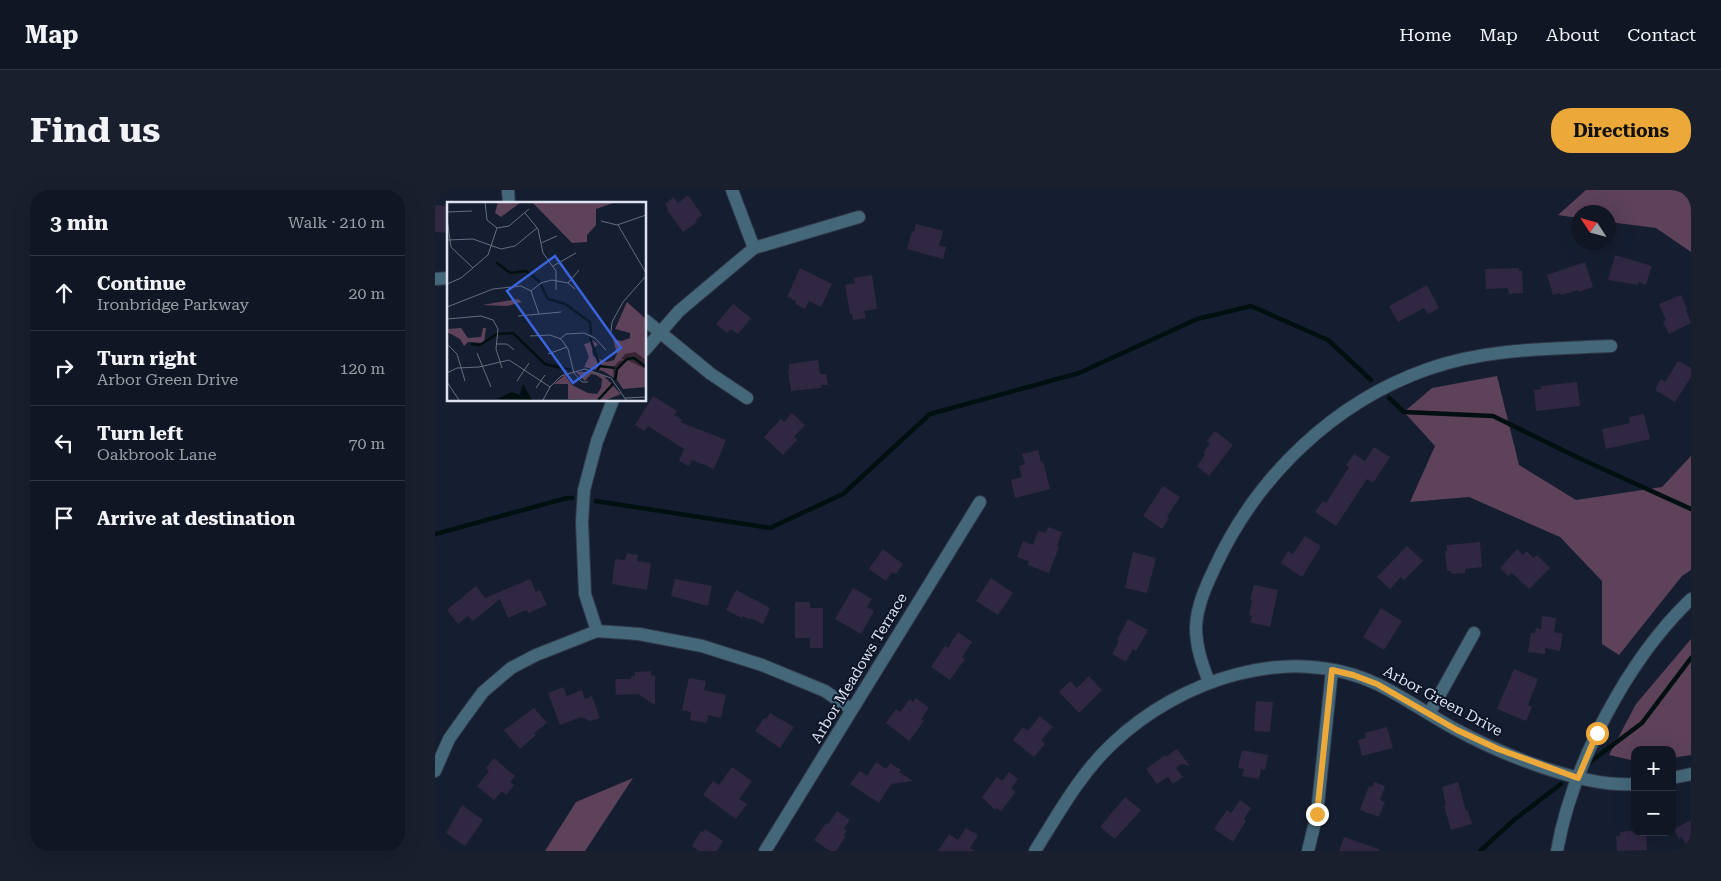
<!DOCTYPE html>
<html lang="en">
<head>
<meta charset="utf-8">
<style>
	:root { --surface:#101624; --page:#191f2c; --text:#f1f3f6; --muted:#9c9fa6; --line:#303541; --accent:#eca93a }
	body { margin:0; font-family:"Roboto Serif",serif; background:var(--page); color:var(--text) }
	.controls { position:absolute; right:15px; bottom:15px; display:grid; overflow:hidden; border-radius:10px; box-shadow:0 5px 20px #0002 }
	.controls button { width:45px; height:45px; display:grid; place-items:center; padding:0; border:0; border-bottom:1px solid var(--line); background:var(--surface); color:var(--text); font:25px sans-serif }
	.compass { position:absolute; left:1136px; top:15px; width:45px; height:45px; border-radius:50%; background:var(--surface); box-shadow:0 5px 20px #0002; rotate:306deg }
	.stop { position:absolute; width:15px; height:15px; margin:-11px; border:4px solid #eca93a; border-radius:50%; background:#fff }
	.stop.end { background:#eca93a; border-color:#fff; box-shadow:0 1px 5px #0008 }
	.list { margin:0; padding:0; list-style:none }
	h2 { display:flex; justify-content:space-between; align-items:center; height:65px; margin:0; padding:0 20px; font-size:21px }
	h2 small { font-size:16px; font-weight:400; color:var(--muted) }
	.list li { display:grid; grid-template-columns:32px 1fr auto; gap:15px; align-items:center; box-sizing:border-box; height:75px; padding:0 20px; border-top:1px solid var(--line) }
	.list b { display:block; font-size:19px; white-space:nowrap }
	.list p { margin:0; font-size:16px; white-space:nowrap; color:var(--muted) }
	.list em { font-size:16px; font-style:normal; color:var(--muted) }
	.icon { flex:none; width:28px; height:28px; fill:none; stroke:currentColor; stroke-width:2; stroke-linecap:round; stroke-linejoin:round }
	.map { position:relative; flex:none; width:1256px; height:661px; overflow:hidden; border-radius:20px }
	header { display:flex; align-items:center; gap:30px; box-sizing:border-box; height:70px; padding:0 25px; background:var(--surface); border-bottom:1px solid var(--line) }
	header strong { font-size:24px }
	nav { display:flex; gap:28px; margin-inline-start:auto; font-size:18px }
	.intro { display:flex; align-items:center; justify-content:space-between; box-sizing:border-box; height:120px; padding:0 30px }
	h1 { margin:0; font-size:35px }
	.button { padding:12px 22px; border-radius:20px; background:var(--accent); color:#111; font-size:18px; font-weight:700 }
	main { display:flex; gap:30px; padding:0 30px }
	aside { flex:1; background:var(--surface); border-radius:20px; box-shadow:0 5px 20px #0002 }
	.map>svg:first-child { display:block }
	.forest { fill:#5d4259 }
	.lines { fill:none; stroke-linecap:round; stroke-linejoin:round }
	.stream { stroke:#000f10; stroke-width:4.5 }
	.building { fill:#302743 }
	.minor-casing { stroke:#313a4b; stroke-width:14 }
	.tertiary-casing { stroke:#313a4b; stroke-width:14 }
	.minor { stroke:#446879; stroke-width:12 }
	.tertiary { stroke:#446879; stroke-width:12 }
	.route { stroke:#eca93a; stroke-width:6 }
	.labels { text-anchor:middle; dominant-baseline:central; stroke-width:4; stroke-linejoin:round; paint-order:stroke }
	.street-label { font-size:15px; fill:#dde3f0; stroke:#0c1426 }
	.inset-river { fill:none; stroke:#000f10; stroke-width:2.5 }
	.inset-road { fill:none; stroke:#656d7d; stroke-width:1 }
	.view { fill:#3a64dc; fill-opacity:0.15; stroke:#3a64dc; stroke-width:2.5 }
	.inset-edge { fill:none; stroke:#dde3f0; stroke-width:2.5 }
</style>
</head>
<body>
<header>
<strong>Map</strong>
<nav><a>Home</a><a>Map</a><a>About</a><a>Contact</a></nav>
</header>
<div class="intro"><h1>Find us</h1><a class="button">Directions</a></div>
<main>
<aside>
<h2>3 min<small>Walk · 210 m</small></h2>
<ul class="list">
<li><svg class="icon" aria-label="ahead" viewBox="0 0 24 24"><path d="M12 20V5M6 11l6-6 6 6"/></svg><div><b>Continue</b><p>Ironbridge Parkway</p></div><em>20 m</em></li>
<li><svg class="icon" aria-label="right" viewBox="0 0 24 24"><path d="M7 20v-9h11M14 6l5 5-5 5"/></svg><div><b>Turn right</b><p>Arbor Green Drive</p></div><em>120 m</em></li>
<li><svg class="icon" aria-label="left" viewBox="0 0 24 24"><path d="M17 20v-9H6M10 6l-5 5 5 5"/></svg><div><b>Turn left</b><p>Oakbrook Lane</p></div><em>70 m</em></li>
<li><svg class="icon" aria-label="arrive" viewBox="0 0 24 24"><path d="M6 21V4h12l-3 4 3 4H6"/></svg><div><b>Arrive at destination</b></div></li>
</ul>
</aside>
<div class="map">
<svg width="1256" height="661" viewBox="0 0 1256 661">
	<rect width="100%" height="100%" fill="#151e30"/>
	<path class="forest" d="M1151 0H1256V62L1221 38 1174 32V22H1144L1143 28 1123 25Z
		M1062 186 1084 275 1141 310 1227 297 1256 266V380L1247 386 1184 465 1167 454V391L1125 347 1034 307 975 312 1000 256 969 222 997 198Z
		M1256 449V565L1237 568V560H1200V571L1174 565 1201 514Z
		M198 588 150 661H110L141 612Z"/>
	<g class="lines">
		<path class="stream" d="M954 208 969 222 1058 226 1146 269 1256 319
			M161 311 335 338 408 304 495 224 644 183 762 129 816 116 893 150 936 190
			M0 344 132 308H137
			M1151 575 1207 533 1256 468
			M1045 661 1080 629 1126 594"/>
	</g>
	<path class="building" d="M253 5 267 25 261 30 262 32 248 42 232 20 233 19 230 14 239 7 243 13Z
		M0 15 14 16V43L0 42Z
		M481 34 508 41 504 56 511 57 508 69 472 59 477 41 479 42Z
		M1180 65 1217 76 1211 95 1204 92 1203 95 1173 90Z
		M1150 72 1158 97 1144 102 1143 100 1126 105 1125 103 1118 105 1112 85Z
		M365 78 397 94 386 117 374 111 370 119 360 114 361 111 352 107Z
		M1084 78V81H1087L1088 103 1074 104 1073 98 1051 99 1050 79Z
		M437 85 442 119 429 121 431 128 418 130 417 124H415L410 95 420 93 419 88Z
		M992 95 1004 118 993 124 989 118 963 132 954 116Z
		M1246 105 1252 119 1251 120 1256 133 1234 144 1228 132 1231 130 1224 114Z
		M298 114 316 128 303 144 296 139 292 143 281 134Z
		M383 170 385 184H391L393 195H386V198L356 201 353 181H354V174Z
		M1243 171 1256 178V187L1240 212 1220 200 1226 189 1230 192Z
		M1142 192 1145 216 1101 221 1099 200 1106 199V196Z
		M218 206 242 221 239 225 247 230 245 232 291 250 279 279 257 270 254 276 244 271 249 259 213 236 209 241 200 235Z
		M357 223 370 235 359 247 362 250 348 265 329 247 346 229 349 232Z
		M1209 224 1215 249 1171 259 1167 239 1195 233 1194 227Z
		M780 241 798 255 774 286 762 276 770 265 768 263 775 253 772 251Z
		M939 257 955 267 938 293 932 289 901 336 880 322 888 311 891 313 914 277 911 275 919 264 930 271Z
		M603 260 606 272 608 271 615 299 580 308 576 290 587 287 584 276 590 274 587 264Z
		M728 296 745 307 732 327 734 328 727 339 708 326Z
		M613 337 627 342 622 356 624 357 614 383 593 375 594 371 582 367 588 351 598 355 603 341 611 343Z
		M870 346 886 356 867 387 846 373 853 361 858 364Z
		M1045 352 1047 377 1030 379V383L1016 384V381H1012L1010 361H1012V355Z
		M972 356 988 371 969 390 966 387 955 399 942 387Z
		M448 359 468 374 461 384 457 382 451 391 434 379Z
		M1082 359 1088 365 1092 361 1098 368 1102 365 1115 378 1094 399 1077 383 1073 386 1065 378Z
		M698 362 721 368 712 403 690 398Z
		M192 363 203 365 202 371 216 373 212 400 177 394 180 369 190 370Z
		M556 388 578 403 563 425 541 411Z
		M95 389 101 402 105 400 112 415 93 423 91 420 73 428 65 409 38 431 33 426 23 434 12 420 41 396 50 408Z
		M240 389 277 396 273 416 236 406Z
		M819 395 843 400 835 437 815 432 817 426 814 425 817 410 815 409Z
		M418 398 437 409 432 417 439 421 426 444 400 429Z
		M301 400 335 418 328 434 315 428 314 429 308 426 307 428 291 420Z
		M360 412H375V418H388V458H375V448H360Z
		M946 418 967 431 949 460 928 447Z
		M1107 426 1121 428 1119 442 1128 444 1125 461 1110 458V464L1093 462 1096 443H1100L1101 438 1106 439Z
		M693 429 713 440 701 461 698 459 691 472 677 464 684 451 682 450Z
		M523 442 537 452 527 467 530 469 515 490 496 477 510 456 513 458Z
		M1079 479 1103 489 1093 515 1097 517 1091 531 1062 519Z
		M216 481V486L220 485V515L203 504 181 505 180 489H196V486H200V482Z
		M654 486 667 500 644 523 624 502 635 491 642 498Z
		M254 488 271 491 269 500 291 505 286 528 273 525 272 533 255 530 256 522 247 520Z
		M128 497 132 506 147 500 150 509 157 506 165 528 155 531 146 527 125 535 113 503Z
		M481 508 494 518 486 529 489 531 474 551 451 533 461 519 465 522 475 509 478 512Z
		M821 511 838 512 835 542 819 541Z
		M99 518 112 533 99 543 101 545 85 559 69 540Z
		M335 523 359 537 345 558 320 541 329 528 331 529Z
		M605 526 618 537 606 550 610 554 599 567 578 550 588 537 593 541Z
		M952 537 958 558 927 566 923 550 931 548 930 543Z
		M742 559 755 576 746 574 741 578 748 587 738 594 733 587 722 594 711 579 730 565 731 567Z
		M807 560 833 565 830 580 826 579 824 589 807 586 809 579 803 578Z
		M59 568 80 586 75 592 79 595 71 605 67 601 59 610 42 596 54 581 51 578Z
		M441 572 451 579 455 573 466 580 464 582 478 591 456 594 444 613 415 594 425 581 432 586Z
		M297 577 317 591 304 609 312 614 301 629 268 605 278 591 284 595Z
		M574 582 583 589 576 598 581 602 566 621 561 618 560 620 547 607 562 587 567 591Z
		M939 592 950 596 945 610 950 612 944 627 925 620 934 596 937 597Z
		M1023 592 1031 621H1033L1037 634 1016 640 1009 615H1011L1007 597Z
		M690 607 706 620 680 649 665 637Z
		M805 610 816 618 809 629 811 631 798 652 779 639 792 620 796 623Z
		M27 615 48 630 30 656 11 643Z
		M402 621 415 630 409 638 412 641 409 645 411 646 401 661H395L379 650 391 633 393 634Z
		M1256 630V661H1254L1247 647 1244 649 1239 639Z
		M531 638 543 645 535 658 541 661H503L514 644 523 650Z
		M270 639 288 651 282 661H264L257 656 266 641 269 642Z
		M1200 640V642H1211L1212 660 1182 661 1181 646H1185V642Z
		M909 647 944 659V661H904Z"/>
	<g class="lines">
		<defs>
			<path id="minor" d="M73 0 74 14
				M297 0 319 58
				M0 89 14 88
				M210 130 276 184 312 208
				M210 160 244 121 319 58 424 27
				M162 441 150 404 147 332 149 300 162 251 178 210
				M774 492C767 474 761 457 761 437 762 415 771 396 780 377 822 286 899 212 993 179 1052 158 1115 159 1176 156
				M994 524 1039 443
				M0 581 14 549 31 525 48 502 76 478 101 465 162 441 204 444 267 456 327 475 390 501 416 519
				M1237 588 1256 584
				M330 661 545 312
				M600 661C623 624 645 584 677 554 744 490 854 452 942 494 969 507 994 525 1020 539 1066 564 1148 598 1200 594
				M873 661 882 624 897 480"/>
			<path id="tertiary" d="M1122 661C1137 575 1193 469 1256 409"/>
		</defs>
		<use href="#minor" class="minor-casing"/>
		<use href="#tertiary" class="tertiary-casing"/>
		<use href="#minor" class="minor"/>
		<use href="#tertiary" class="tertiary"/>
	</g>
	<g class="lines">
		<path class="route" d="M882 624 897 480 918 485 942 494 1022 540 1063 559 1143 588 1162 543"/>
	</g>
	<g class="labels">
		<g class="street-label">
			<text transform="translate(424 478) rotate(-59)">Arbor Meadows Terrace</text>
			<text transform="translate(1008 511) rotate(28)">Arbor Green Drive</text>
		</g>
	</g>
	<g transform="translate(12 12)">
		<rect width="199" height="199" fill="#151e30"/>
		<path d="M189 149 199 156V173L172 181 167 176 166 161 179 150Z" fill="#382534"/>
		<path d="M51 0H74L54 15 48 11ZM85 0H169L149 7V23L140 33V40L125 41ZM71 97 75 100 60 104 35 103ZM180 100 199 117V158L188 150 178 152 174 157 178 158 172 159 166 166 167 176 156 169 137 165 142 155 137 142 142 141 143 137 151 142 145 148 146 154 159 160 167 158 170 152 166 137 175 139 183 136V131L168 127ZM14 126 21 136 34 135 36 126H39L37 141 21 140 17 144 13 137 0 130V127ZM180 158 199 167V185L176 187 170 178 171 167ZM129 170H146L157 174 174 192 159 198 121 197V182H107L118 173 125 183 141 191 150 192 154 186 155 177 149 173 144 172 138 179Z" fill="#5d4259"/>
		<path d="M76 182 85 198 49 197 65 190 73 193Z" fill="#000f10"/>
		<path class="inset-river" d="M49 60 63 71 79 69 93 80M94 83 101 97 118 102 143 120 144 132M143 136 153 164M24 142 33 143 50 132 66 131 98 162 124 168M150 168 153 164 168 166M168 178 170 167 180 157 187 156 199 165M151 198 166 182"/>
		<path class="inset-road" d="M38 0 40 18 50 26 62 24 82 7M0 10 25 9M78 11 91 27 96 51 109 69V88M0 16 4 45 26 66M154 19 170 23 199 13M171 23 199 71M0 38 26 37 54 47 68 44 90 26M94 41 110 34M106 64 129 51M121 81 132 68M0 82 14 76 41 53 50 26M84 89 94 81 105 78 121 81 128 87M0 105 46 87 74 84 84 89 92 112M71 114 114 110M0 117 34 114 46 118 51 127 49 147 55 166M164 130 165 120 176 100 199 74M83 134 103 133 114 137 121 147 127 171 135 180H141M113 137 119 132 137 131 148 136 159 148M0 142 10 152 18 179M49 142H60L67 148M30 151 44 185M101 152 120 145M0 171 10 166 32 165 62 158 103 185M70 179 82 161M0 180 12 198M89 186 98 173M178 196 199 195M96 198 103 185 114 174 138 167 164 176 179 198"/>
		<path class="view" d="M108 54 174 146 126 181 60 89Z"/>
		<rect width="199" height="199" class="inset-edge"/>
	</g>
</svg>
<div class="controls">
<button>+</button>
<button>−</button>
</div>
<svg class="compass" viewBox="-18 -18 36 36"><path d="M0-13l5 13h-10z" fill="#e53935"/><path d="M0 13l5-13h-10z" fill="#9c9fa6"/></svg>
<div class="stop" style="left:1162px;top:543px"></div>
<div class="stop end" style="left:882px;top:624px"></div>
</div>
</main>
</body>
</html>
